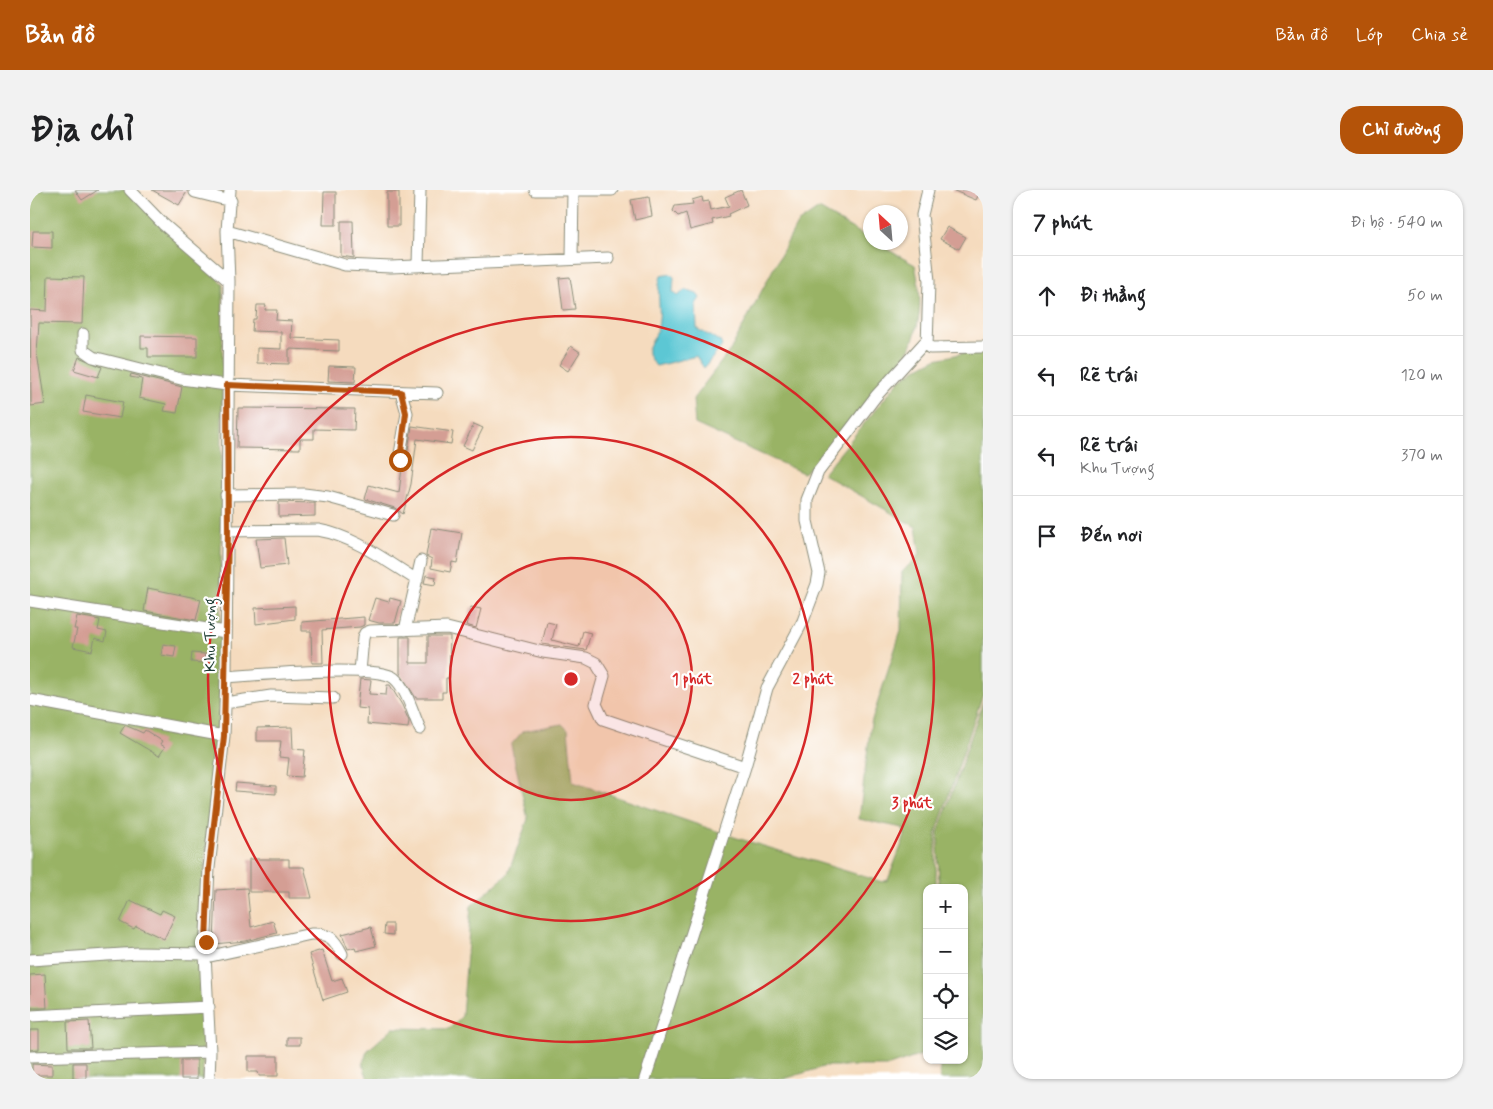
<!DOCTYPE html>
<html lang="vi">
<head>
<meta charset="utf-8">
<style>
	:root { --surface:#fff; --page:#f2f2f2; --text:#202124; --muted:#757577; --line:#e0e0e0; --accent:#b45309 }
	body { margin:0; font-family:Mynerve,sans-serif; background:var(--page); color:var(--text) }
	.controls { position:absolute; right:15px; bottom:15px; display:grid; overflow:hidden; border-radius:10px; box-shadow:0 1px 4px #0004 }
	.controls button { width:45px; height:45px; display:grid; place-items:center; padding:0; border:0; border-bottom:1px solid var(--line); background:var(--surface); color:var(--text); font:25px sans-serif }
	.compass { position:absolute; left:833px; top:15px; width:45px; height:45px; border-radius:50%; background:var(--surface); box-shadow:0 1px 4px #0004; rotate:334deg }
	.stop { position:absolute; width:15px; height:15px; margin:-11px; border:4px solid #b45309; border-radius:50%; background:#fff }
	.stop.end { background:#b45309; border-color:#fff; box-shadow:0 1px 5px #0008 }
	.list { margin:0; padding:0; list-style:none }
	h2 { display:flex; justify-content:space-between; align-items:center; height:65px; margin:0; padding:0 20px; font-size:21px }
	h2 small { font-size:16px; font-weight:400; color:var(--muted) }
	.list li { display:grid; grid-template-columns:32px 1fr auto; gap:15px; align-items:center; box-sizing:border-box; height:80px; padding:0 20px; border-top:1px solid var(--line) }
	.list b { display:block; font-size:19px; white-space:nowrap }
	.list p { margin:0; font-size:16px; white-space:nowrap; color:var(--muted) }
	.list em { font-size:16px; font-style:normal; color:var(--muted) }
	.icon { flex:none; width:28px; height:28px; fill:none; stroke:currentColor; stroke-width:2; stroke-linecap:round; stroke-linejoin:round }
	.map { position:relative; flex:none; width:953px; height:889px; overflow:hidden; border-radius:20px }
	header { display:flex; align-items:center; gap:30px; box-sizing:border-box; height:70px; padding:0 25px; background:var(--accent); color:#fff }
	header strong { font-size:24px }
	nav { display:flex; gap:28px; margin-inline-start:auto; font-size:18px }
	.intro { display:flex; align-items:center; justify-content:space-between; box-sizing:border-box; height:120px; padding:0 30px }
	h1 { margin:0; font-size:35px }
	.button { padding:12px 22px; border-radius:20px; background:var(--accent); color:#fff; font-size:18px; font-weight:700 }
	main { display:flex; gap:30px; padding:0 30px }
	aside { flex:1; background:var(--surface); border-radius:20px; box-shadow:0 1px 4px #0004 }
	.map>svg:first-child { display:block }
	.forest { fill:#99b365; stroke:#5c784c }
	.water { fill:#5bc7d4; stroke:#3d8284 }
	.building { fill:#d49e94 }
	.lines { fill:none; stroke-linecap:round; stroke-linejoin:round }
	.minor-casing { stroke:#8a8c79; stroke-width:13 }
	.minor { stroke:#fff; stroke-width:11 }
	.route { stroke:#b45309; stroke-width:6 }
	.ring { fill:none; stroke:#d62828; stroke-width:2.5 }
	.labels { text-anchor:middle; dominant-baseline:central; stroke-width:4.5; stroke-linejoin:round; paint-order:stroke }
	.street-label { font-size:16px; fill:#1f3d34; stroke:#fff }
	.centre { fill:#d62828; stroke:#fff; stroke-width:2.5 }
	.ring-label { font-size:15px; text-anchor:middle; font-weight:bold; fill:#d62828; stroke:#fff; stroke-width:4.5; stroke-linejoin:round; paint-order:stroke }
</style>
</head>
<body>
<header>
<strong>Bản đồ</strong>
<nav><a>Bản đồ</a><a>Lớp</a><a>Chia sẻ</a></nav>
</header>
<div class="intro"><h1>Địa chỉ</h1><a class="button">Chỉ đường</a></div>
<main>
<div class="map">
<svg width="953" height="889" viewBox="0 0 953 889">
	<rect width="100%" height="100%" fill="#fff"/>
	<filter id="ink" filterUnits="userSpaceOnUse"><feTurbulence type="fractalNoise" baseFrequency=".02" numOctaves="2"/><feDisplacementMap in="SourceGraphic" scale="10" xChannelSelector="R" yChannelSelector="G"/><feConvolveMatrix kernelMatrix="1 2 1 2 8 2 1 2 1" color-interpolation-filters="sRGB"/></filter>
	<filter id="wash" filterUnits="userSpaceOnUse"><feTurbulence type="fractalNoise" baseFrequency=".0096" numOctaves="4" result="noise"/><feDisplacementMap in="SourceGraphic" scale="20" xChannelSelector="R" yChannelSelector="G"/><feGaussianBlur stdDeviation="1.12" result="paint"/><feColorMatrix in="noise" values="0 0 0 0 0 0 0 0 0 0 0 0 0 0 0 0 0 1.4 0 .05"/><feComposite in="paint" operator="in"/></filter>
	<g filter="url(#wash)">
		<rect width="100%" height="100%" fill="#f5dbbe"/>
		<path class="forest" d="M0 0H97L193 94 190 507 172 707 173 889H0Z
			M789 19 840 49 841 52 846 53 885 75C892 108 892 127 880 159L787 272 773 283 665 234 663 209 701 159 767 34Z
			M935 163H953V504L906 643V698H897V863L859 876H796L754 889H338L333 875 337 861 363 838 419 839 432 826 441 716 478 684 498 629 481 555 493 541 532 534 538 540 543 592 707 648 852 692 858 690 875 646 873 638 829 629 841 533 871 441 872 382 890 364 886 337 793 284 869 191 886 179 906 169Z
			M953 512V889H910V870H934V698H909L908 643Z"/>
		<path class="water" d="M641 84 644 87 643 102 648 106 655 100 667 104 670 108 666 114 667 139 690 151 692 156 674 178 666 166 626 176C622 171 617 167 618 159 620 153 625 147 627 141 633 122 625 103 631 86Z"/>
		<g id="blocks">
			<path class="building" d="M45 0H68L52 10Z
				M122 0H158L149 15Z
				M711 0 717 15 698 24 699 26 682 30 683 34 660 40 656 23 648 26 643 21 645 16 663 14 662 10 672 7 673 12 679 11 681 20 699 16 695 7Z
				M922 0H951L946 10Z
				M294 2H306V35H293Z
				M357 2H369V36H357Z
				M619 7 622 26 605 30 601 10Z
				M311 31H323L324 68 311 66Z
				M917 37 936 47 929 59 910 49Z
				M3 41H22V58L2 57Z
				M18 86 54 87 52 134 9 133 7 163 15 214 1 216 0 120 17 121Z
				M540 87 545 119 533 120 529 88Z
				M227 115H236L235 120H247L246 130 262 131 261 148 309 150V161L259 159V174L227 173V158L251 159V142L222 141 223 129H226Z
				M111 146 167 147V167H118V158H111Z
				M541 156 550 162 538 181 529 175Z
				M49 167 72 177 68 187 44 180Z
				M299 176 326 177 325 192 298 191Z
				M101 184 152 197 147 223 134 221 136 214 109 208 112 189 100 187Z
				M56 205 93 212 90 228 53 222Z
				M208 218 325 219 324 240 284 239V249H270V259L207 258Z
				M444 234 453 238 442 260 433 256Z
				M382 236 423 242 421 254 387 249 381 294 373 324 365 318 335 309 339 295 369 303 372 277 376 271Z
				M249 312 285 313V326L249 327Z
				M401 338 432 343 427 373 422 372 420 382 401 378 402 369 396 366Z
				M254 348 257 375 230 378 226 349Z
				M396 385 406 387 405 395 394 393Z
				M118 398 171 409 166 430 114 421Z
				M345 408 359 412 360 408 371 411 365 433H349L338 430Z
				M265 416V429L226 434 225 418Z
				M441 417 451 419 446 438 436 435Z
				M47 426 70 430 68 440 77 442 75 451 65 448 62 461 43 457 47 439H44Z
				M334 427V435L330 437 292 440 293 473H282L281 441H272V432Z
				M517 432 526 434 522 450 549 457 553 441 561 443 556 460 512 454Z
				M398 446H420L419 488H416V502H412V508H386L370 483V447H380V473H398Z
				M133 454 146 456 144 467 131 465Z
				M162 463 175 464 174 473 161 472Z
				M330 489 341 490 339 504 356 505 357 495H360L372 515 379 531 378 538 337 534 338 519 327 518Z
				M95 535 113 543 115 540 132 551 130 554 135 557 129 566 90 543Z
				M262 537 263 559 275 560 272 587 257 586 259 568 249 567 251 551H227V538Z
				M206 593 246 596V604L205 601Z
				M219 669H259V677H274L282 708H259V702H219Z
				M217 698 221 737 243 731 247 743 215 751 184 754 186 700Z
				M100 710 130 724 132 720 145 726 134 749 106 736 104 739 90 732Z
				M355 734H363V745L354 744Z
				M341 737 346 756 326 761 325 757 318 759 312 744Z
				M292 760 302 791 312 788 317 802 293 810 279 764Z
				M15 784 17 818H0V785Z
				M59 831 61 858H38L37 832Z
				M0 840H9V859L0 860Z
				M257 847H270V855H257Z
				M218 866H248V886H229L228 882H218Z
				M151 870H167V889H151Z
				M43 873H56V889H43Z
				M2 874 22 875V885H2Z"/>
		</g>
	</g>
	<g filter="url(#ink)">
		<use href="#blocks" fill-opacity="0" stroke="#8a8c79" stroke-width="1"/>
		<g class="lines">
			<defs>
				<path id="minor" d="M100 0 133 34 199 91
					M505 0H582
					M898 0 892 25 899 91 897 156 900 158 953 157
					M165 2 201 11
					M197 41 315 75 361 77 578 68
					M542 68 543 0
					M388 75 390 0
					M53 144V160L63 167 151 189 197 195 407 203
					M369 270 377 223 371 202
					M196 305 274 304 298 307 363 325
					M198 341 288 340C324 346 356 371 387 390
					M0 411 196 442
					M375 440 391 371
					M330 482 333 448 335 443 340 441 417 438 513 462 556 468 566 473 574 486 566 514 573 529 715 577
					M196 487C224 485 347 474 364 488 377 499 383 524 390 539
					M0 510 194 546
					M195 513 241 506 303 508
					M176 767 281 744C299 743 304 748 312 764
					M0 770 108 763 175 764
					M0 826 179 817
					M0 867 180 862
					M179 889 180 862 175 764 179 678 194 546 196 487 199 91 197 41 200 0
					M615 889 715 577 737 498 773 431 787 394 789 383 777 331V310L788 282 846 206 897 150"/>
			</defs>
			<use href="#minor" class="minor-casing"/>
			<use href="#minor" class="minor"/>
		</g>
	</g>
	<g class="lines" filter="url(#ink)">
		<path class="route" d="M176 752 179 678 194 546 198 341 197 195 371 202 376 223 370 270"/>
	</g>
	<circle cx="541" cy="489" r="121" fill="#d62828" fill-opacity=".12"/>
	<g class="ring">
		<circle cx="541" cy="489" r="121"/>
		<circle cx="541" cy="489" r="242"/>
		<circle cx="541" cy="489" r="363"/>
	</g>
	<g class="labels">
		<g class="street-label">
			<text transform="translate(180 445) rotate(-90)">Khu Tượng</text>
		</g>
	</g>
	<circle cx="541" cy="489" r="8" class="centre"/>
	<g class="ring-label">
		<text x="662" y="494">1 phút</text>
		<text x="783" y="494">2 phút</text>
		<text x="882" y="618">3 phút</text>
	</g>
</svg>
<div class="controls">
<button>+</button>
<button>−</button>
<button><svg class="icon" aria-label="locate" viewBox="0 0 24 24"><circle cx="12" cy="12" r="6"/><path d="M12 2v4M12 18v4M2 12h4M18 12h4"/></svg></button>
<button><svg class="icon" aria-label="layers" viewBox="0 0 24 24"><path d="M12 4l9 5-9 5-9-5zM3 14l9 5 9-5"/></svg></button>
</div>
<svg class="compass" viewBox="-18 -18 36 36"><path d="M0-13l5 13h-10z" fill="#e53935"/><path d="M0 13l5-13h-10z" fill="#757577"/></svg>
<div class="stop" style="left:370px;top:270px"></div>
<div class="stop end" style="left:176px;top:752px"></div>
</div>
<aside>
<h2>7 phút<small>Đi bộ · 540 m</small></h2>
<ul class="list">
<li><svg class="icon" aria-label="ahead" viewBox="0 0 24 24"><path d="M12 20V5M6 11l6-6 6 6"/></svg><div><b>Đi thẳng</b></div><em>50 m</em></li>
<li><svg class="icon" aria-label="left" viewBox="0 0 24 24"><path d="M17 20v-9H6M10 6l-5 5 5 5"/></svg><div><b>Rẽ trái</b></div><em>120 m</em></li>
<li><svg class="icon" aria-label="left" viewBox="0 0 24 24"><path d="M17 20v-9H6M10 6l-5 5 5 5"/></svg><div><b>Rẽ trái</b><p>Khu Tượng</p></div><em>370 m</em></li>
<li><svg class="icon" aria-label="arrive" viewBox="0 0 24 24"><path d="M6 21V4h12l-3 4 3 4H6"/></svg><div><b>Đến nơi</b></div></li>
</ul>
</aside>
</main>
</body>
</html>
